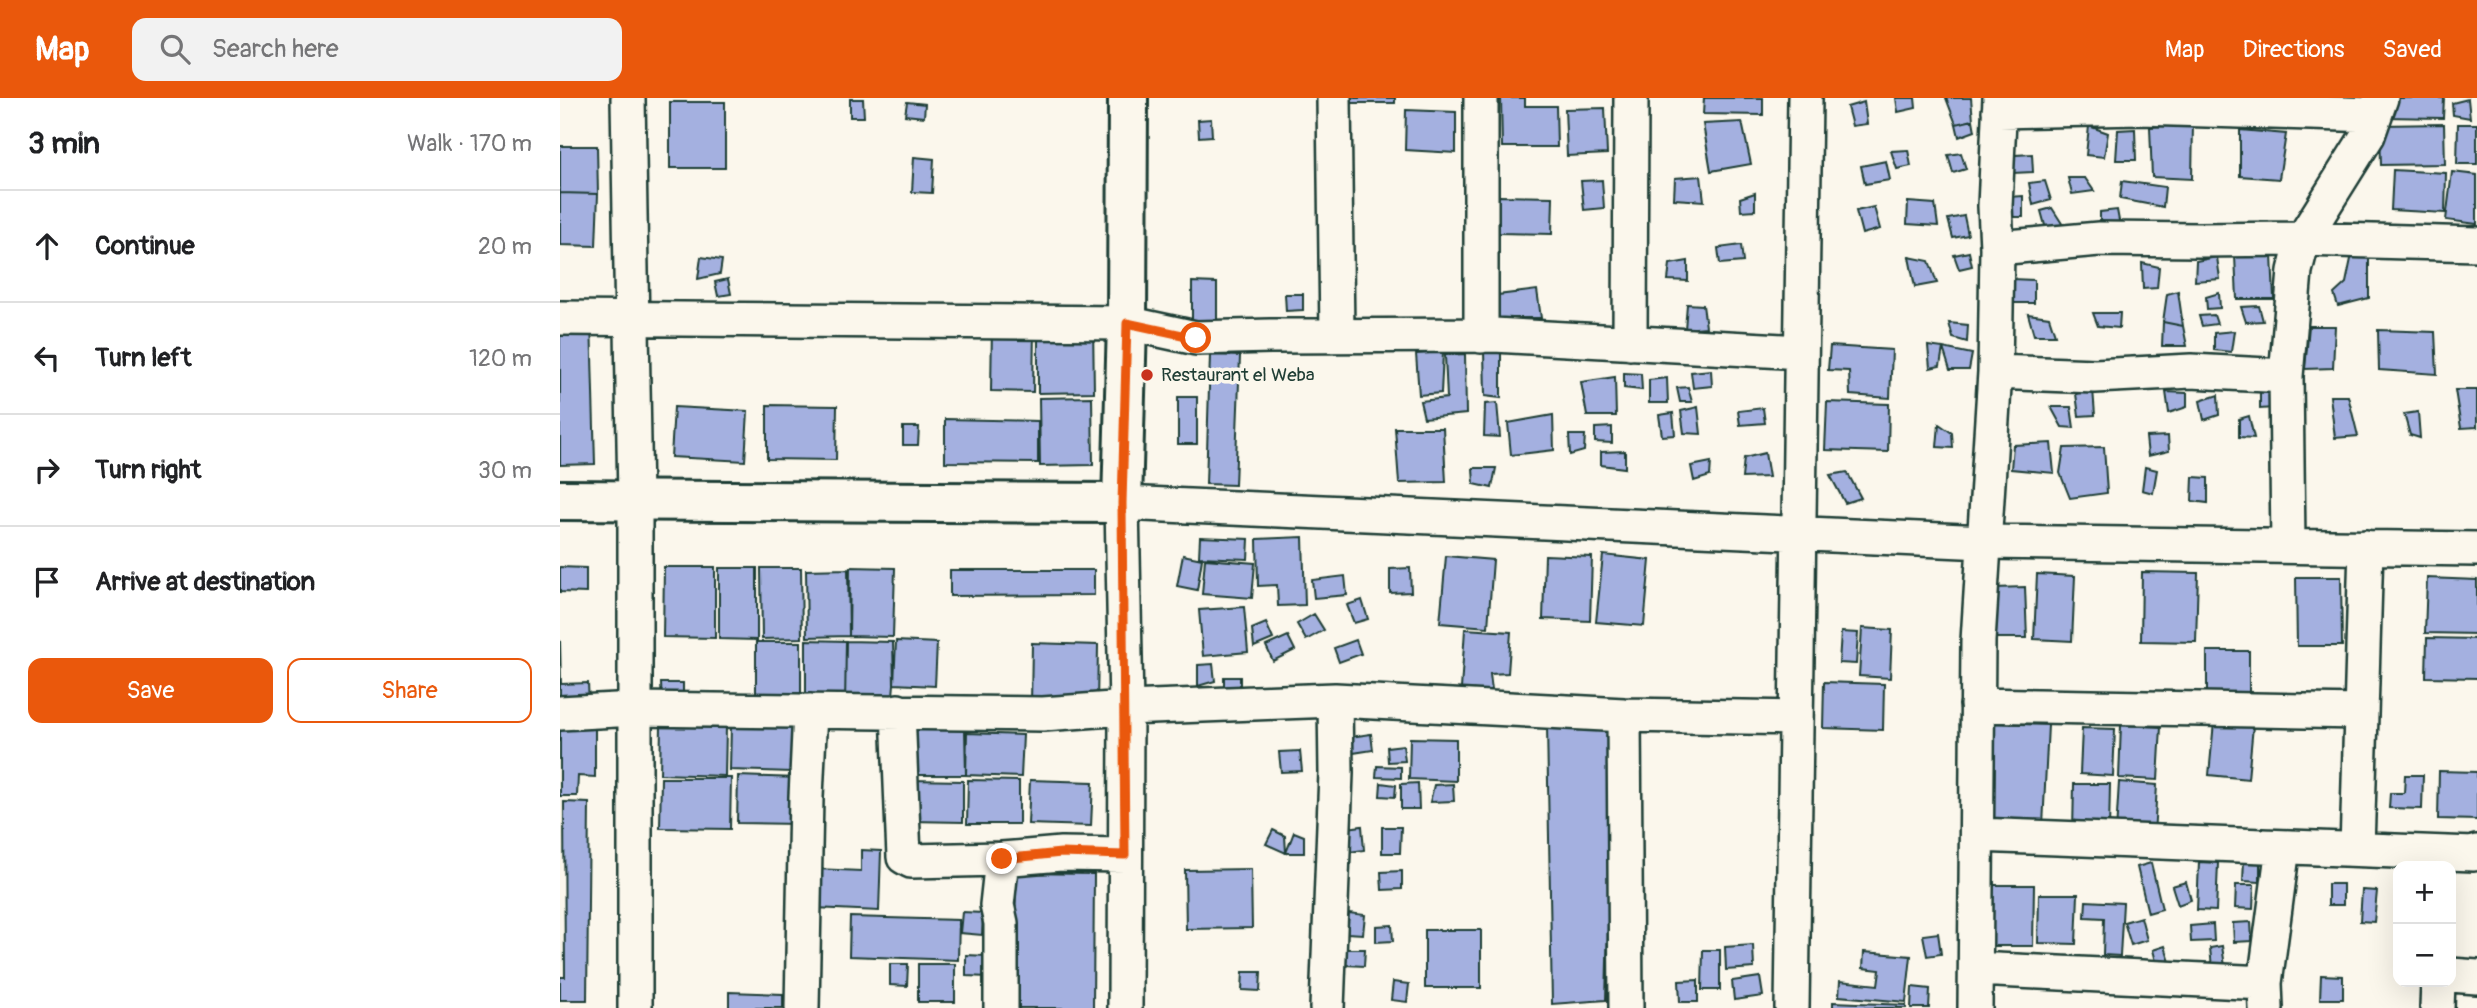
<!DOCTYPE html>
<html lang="en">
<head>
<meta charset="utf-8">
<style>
	:root { --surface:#fff; --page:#f2f2f2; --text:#202124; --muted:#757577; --line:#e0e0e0; --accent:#ea580c }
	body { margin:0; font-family:Pangolin,sans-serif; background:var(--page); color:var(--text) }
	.controls { position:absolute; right:21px; bottom:21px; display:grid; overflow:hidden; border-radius:14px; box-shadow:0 7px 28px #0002 }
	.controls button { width:63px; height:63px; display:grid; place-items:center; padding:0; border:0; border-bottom:2px solid var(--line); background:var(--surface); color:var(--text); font:35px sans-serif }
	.stop { position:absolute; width:21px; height:21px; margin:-16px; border:5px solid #ea580c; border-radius:50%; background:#fff }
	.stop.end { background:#ea580c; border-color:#fff; box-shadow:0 2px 7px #0008 }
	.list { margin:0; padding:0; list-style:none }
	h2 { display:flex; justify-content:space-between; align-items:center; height:91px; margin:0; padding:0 28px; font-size:30px }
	h2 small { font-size:23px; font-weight:400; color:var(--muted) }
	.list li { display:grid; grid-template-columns:46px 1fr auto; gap:21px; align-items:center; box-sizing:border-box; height:112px; padding:0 28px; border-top:2px solid var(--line) }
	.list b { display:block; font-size:26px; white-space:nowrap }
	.list em { font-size:23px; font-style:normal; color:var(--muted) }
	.actions { display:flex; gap:14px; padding:21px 28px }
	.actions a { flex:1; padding:16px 0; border:2px solid var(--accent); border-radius:14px; text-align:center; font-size:24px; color:var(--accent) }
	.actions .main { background:var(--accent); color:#fff }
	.icon { flex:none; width:38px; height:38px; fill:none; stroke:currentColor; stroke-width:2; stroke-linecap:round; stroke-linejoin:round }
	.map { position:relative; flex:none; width:1917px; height:910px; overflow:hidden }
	header { display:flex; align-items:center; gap:42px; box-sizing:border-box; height:98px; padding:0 35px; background:var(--accent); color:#fff }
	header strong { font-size:33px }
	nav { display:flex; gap:38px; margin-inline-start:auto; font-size:24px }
	.search { width:490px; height:63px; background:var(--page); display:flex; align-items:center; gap:18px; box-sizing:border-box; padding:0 24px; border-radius:14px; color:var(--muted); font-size:26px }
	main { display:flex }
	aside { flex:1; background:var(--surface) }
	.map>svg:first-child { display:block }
	.building { fill:#a4b0e0; stroke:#1f3d34; stroke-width:2 }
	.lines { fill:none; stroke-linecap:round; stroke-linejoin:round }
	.minor-casing { stroke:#1f3d34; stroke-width:38 }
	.major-casing { stroke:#1f3d34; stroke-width:44 }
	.minor { stroke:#fbf7ec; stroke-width:33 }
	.major { stroke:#fbf7ec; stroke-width:38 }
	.route { stroke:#ea580c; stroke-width:9 }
	.poi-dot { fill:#c8321e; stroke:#fbf7ec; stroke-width:2.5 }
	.labels { text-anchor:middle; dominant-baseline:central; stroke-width:7; stroke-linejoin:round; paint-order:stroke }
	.poi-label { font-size:19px; fill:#1f3d34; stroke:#fbf7ec; text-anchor:start }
</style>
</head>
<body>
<header>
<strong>Map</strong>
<div class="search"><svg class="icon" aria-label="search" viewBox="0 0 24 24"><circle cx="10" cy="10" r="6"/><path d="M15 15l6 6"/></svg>Search here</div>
<nav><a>Map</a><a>Directions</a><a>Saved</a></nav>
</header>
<main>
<aside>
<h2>3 min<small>Walk · 170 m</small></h2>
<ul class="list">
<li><svg class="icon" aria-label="ahead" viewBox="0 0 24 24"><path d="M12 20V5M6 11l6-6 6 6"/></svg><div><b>Continue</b></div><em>20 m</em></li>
<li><svg class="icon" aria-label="left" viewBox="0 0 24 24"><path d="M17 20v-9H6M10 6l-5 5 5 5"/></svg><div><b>Turn left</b></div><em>120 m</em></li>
<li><svg class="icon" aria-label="right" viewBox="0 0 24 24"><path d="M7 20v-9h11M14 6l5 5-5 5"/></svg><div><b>Turn right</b></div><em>30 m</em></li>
<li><svg class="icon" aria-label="arrive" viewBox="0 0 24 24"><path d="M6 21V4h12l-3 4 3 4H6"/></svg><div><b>Arrive at destination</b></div></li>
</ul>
<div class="actions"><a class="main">Save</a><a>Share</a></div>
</aside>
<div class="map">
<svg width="1917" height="910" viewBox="0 0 1917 910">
	<rect width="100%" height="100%" fill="#fbf7ec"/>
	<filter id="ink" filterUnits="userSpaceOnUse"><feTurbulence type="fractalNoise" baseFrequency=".0143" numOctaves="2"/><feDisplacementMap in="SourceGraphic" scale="14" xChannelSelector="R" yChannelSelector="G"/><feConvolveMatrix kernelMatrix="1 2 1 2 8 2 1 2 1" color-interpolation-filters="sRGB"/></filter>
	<g filter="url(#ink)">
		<path class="building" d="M790 0H835V5H790Z
			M941 0H965V8H996L997 49H942Z
			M1144 0H1203V17L1143 16Z
			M1336 0H1355L1356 10 1338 14Z
			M1386 0H1411L1413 22 1396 26Z
			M1824 0H1884L1883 20 1824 19Z
			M290 1H303L304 19H290Z
			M1908 1 1910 20 1893 17 1892 5Z
			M110 4H165V70H110Z
			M347 4 365 6 364 19 345 17Z
			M1304 4 1307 26 1292 28 1287 9Z
			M1045 10 1047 56 1007 58 1005 11Z
			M846 12 896 14V55L845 52Z
			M651 21 652 38 639 39 638 22Z
			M1413 22 1415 33 1399 39 1396 26Z
			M1182 24 1191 66 1151 73 1143 26Z
			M1633 26 1632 81 1592 79 1590 29Z
			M1884 26 1885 66 1821 67 1820 27Z
			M1898 26H1917V66H1897Z
			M1529 28 1548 35 1544 59 1526 57Z
			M1575 31 1576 62H1556L1558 32Z
			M1680 32 1726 36 1719 81 1680 78Z
			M0 48H37L38 96 0 95Z
			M1348 52 1351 68 1337 71 1331 53Z
			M1401 55 1406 71 1393 75 1388 57Z
			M1472 56 1473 74 1453 75 1455 57Z
			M354 59 374 61 372 95 352 94Z
			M1326 63 1330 82 1305 86 1301 68Z
			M1833 72 1886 75 1885 115 1831 112Z
			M1892 74 1917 77V126L1886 122Z
			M1141 78 1144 103 1114 101 1115 80Z
			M1508 80H1525L1534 93 1512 96Z
			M1042 82 1044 110 1024 112 1021 83Z
			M1485 83 1491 102 1473 107 1469 85Z
			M1562 83 1605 89 1603 109 1560 101Z
			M0 95 38 96 36 148 0 147Z
			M1195 95V112L1181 113 1180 100Z
			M939 98 993 99 992 136 939 135Z
			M1463 98V119H1449L1447 99Z
			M1348 104 1375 106 1378 128 1347 126Z
			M1314 109 1320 131 1302 136 1296 113Z
			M1492 110 1503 127 1486 131 1481 113Z
			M1557 112 1560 128 1540 133V114Z
			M1404 118 1408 137 1393 140 1388 121Z
			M1181 147 1183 164 1160 166 1158 150Z
			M1409 154 1412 168 1399 171 1394 157Z
			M1792 156 1809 157V200L1778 208 1774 196 1786 185Z
			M1712 157 1714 201H1677L1675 158Z
			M141 159 162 162 160 176 138 181Z
			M1349 159 1369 163 1377 185 1355 189Z
			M1657 159 1660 181 1635 183 1636 163Z
			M1128 163V183L1108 182 1110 166Z
			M1582 165 1599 169 1597 190 1583 191Z
			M168 181 171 196 158 198 155 184Z
			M1451 181 1474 182V205H1452Z
			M632 184 657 185V227L632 226Z
			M977 192 981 220H937L938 197Z
			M1618 193 1623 228 1603 224 1607 196Z
			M1659 195 1660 210 1647 211 1646 199Z
			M725 196H743V212L726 213Z
			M1127 206 1143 207 1146 229 1125 231Z
			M1699 208 1703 223 1686 224 1681 209Z
			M1533 215H1560L1559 230 1538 228Z
			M1468 216 1489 219 1495 237H1474Z
			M1654 217 1657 226 1642 228 1639 218Z
			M31 222 35 366 0 367V223Z
			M1603 224 1623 228 1627 248H1602Z
			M1389 225 1408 227 1407 244 1393 240Z
			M533 226 534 294 478 295V227Z
			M1749 228H1775L1773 270 1745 271Z
			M432 229H474L473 294 431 293Z
			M1818 232 1875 234 1877 276 1819 272Z
			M1674 233 1671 254 1654 252V235Z
			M1270 248 1332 252 1330 300 1290 297 1289 273 1268 272Z
			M1368 248 1383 250 1380 268 1370 270Z
			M1383 250 1412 256 1409 272H1390Z
			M924 252 941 253V300L925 298Z
			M883 254 881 295 859 297 856 256Z
			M905 256 906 316 864 320 860 303 887 300 885 257Z
			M650 257 680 258 675 387 646 386Z
			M1151 272 1152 288 1133 290 1131 274Z
			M1064 275 1081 276 1082 292 1064 290Z
			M1055 279 1056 318H1027L1021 284Z
			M1107 280 1108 305H1089V282Z
			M1128 289 1132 304H1120L1117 290Z
			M1533 291 1535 317 1519 318 1516 296Z
			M1895 292H1917V329L1901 330Z
			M1700 293H1712L1713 310 1700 311Z
			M1606 294 1627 295V309L1609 315Z
			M1658 297 1659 317 1644 322 1640 303Z
			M1770 298H1788L1798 338 1775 340Z
			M532 299 533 367 480 368 479 300Z
			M618 299H637V346H618Z
			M1267 304 1329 306 1328 354 1265 352Z
			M937 305 940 339 924 338 925 306Z
			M207 307 277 308 276 362 207 361Z
			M114 309 188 313 185 363 111 359Z
			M1138 309 1141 336 1124 335 1121 313Z
			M1491 309H1511L1514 330 1502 329Z
			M1203 310 1205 325 1180 327 1178 313Z
			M1858 314 1860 340 1850 337 1844 316Z
			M1113 315 1115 337 1102 338 1099 317Z
			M993 317 994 352 951 357 948 325Z
			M1689 318 1694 340 1679 339V321Z
			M385 321 478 323V365L385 364Z
			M1379 326 1392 335 1393 350 1377 349Z
			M343 329H359L358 347H343Z
			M1052 329V345L1035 344V330Z
			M835 330H883L886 384 839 385Z
			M1009 337H1025L1024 353 1010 357Z
			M1608 338 1609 353 1588 358 1586 339Z
			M1491 345 1494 375 1451 371 1453 347Z
			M1544 349 1547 395 1510 400 1500 375 1504 350Z
			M1065 353V370L1041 367V354Z
			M1205 355 1209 379 1182 380 1184 360Z
			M1151 364 1150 378 1134 383 1131 368Z
			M1585 369 1597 372 1593 395 1582 392Z
			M913 370H936L932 390 914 386Z
			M1287 374 1301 400 1285 405 1270 377Z
			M1633 379 1648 380V405L1632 403Z
			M640 439 689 441 688 461 639 459Z
			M743 439 745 507 718 508 717 487 698 488 697 441Z
			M623 457 642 461 637 492 617 488Z
			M985 457 1032 459 1030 523 983 521Z
			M1043 457 1090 462 1084 528 1036 524Z
			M886 458 933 462 928 529 880 525Z
			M645 461 695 465 692 500 642 496Z
			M0 469 26 470V495L0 494Z
			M104 469H155V540L103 539Z
			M290 469 335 470 333 539 289 538Z
			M159 470H197V542L159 541Z
			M201 470H241L242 540 202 541Z
			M850 470 851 494 830 495V471Z
			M288 471 289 538 247 539 246 472Z
			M390 472H534V497L390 498Z
			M1582 474 1638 475 1636 544 1581 543Z
			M1477 476 1515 478 1512 543 1474 541Z
			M785 478 787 497 754 500 752 482Z
			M1736 479H1781L1782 548H1737Z
			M1867 480 1917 482V536L1865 535Z
			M1465 489 1467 540H1435L1434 490Z
			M802 502 808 521 794 525 787 507Z
			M684 509 688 554 643 558 639 512Z
			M754 516 764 532 746 542 737 526Z
			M706 525 713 541 694 549 692 531Z
			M1302 530 1332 532 1330 580 1299 578Z
			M905 531 951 534 948 575 930 576 932 593 901 591Z
			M1281 534 1298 535 1296 566 1279 565Z
			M728 538 735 552 713 563 706 548Z
			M1867 540 1917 541V580L1866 579Z
			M0 542 1 586 28 585 29 606H0Z
			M246 542 286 543 285 608 246 607Z
			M796 542 801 556 779 564 774 550Z
			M286 543 333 544 334 586 332 609 285 608Z
			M336 543 377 545 375 588 334 586Z
			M196 544H241V606H196Z
			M472 545 538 547 537 609 471 607Z
			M1647 553H1689V600H1647Z
			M653 566 655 583 638 588V567Z
			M664 579H680V593H664Z
			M1264 584 1324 586 1323 632 1263 630Z
			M101 585H123V607L102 608Z
			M1654 624 1693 628 1688 681 1649 677Z
			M1432 625 1488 627 1483 728 1427 726Z
			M171 627H232V674L170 672Z
			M1561 627 1601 629 1598 682 1559 680Z
			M101 628 166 629 165 678 100 676Z
			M987 628 1053 629 1046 902 992 906Z
			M1522 630 1555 631 1553 678 1520 676Z
			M0 631H35V679L18 678 17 698H0Z
			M351 631 405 632 406 677H349Z
			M407 635 463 637 461 679 406 677Z
			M811 636 813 652 793 655 790 639Z
			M850 640 896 641V683L849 681Z
			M843 647 845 663 828 664 827 649Z
			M740 653 742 673 721 674 719 654Z
			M817 668 841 669V680L816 679Z
			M1879 673 1917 674V722L1878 721Z
			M1845 677H1863L1862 711 1829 710 1830 695H1844Z
			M178 678 238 680 237 726 177 725Z
			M101 680H171L170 731 100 730Z
			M350 682 403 683V724L350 723Z
			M408 682 459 683V726H407Z
			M470 682 533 684 531 728 468 726Z
			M1559 684 1597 687 1594 737 1556 734Z
			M821 685 836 687 835 699 820 698Z
			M858 685 859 711H841V686Z
			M893 686 894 703 870 704 874 687Z
			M1514 686H1550L1549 734H1513Z
			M4 704 29 705 27 902H0V879H5Z
			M802 728 804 752 789 754 787 730Z
			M822 729H841L840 755H822Z
			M713 732 725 738 726 755 706 746Z
			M734 734 744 738V755H726Z
			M301 752 321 753 319 813 255 810 256 771 301 773Z
			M1684 762 1700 763V784L1683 783Z
			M1639 764 1658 765 1656 813 1637 812Z
			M1591 765 1602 811 1588 815 1577 769Z
			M691 771 692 830 626 831 625 772Z
			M842 773V791L822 792 821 774Z
			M456 775 534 776 533 910H454Z
			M1626 784 1631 802 1618 807 1612 788Z
			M1768 786H1783V807H1768Z
			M1432 787H1474L1473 848H1432Z
			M1676 787H1694L1693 811 1675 810Z
			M1802 792 1817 793 1814 824 1800 823Z
			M1479 796H1518L1516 846 1478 845Z
			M1526 803 1563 805 1560 858 1543 857 1544 820 1525 819Z
			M402 814 423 815 422 837 400 835Z
			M789 815 805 817 803 836 787 835Z
			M290 819 399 822 398 862 289 858Z
			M1581 819 1587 842 1571 847 1564 824Z
			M1691 824 1692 843 1674 844 1673 825Z
			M1653 826 1654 843 1631 844 1630 828Z
			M832 827 833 843 816 844V828Z
			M865 832H921V890H865Z
			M1378 835 1381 856 1367 858 1363 837Z
			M1193 847 1194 870 1166 872 1165 849Z
			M1605 848 1611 867 1598 871 1593 852Z
			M1662 848 1665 868 1652 869 1650 850Z
			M787 851H805L804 868 786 867Z
			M1143 852H1160V892H1142Z
			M1304 854 1351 858 1346 904 1279 898 1280 883 1318 887 1320 872 1303 870Z
			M406 857 428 858V879L406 878Z
			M330 866H348L347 888 330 887Z
			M358 866H395V904H358Z
			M683 874H701L700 893 682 892Z
			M1761 877 1783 878V901H1760Z
			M1200 879 1203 898 1174 902 1172 883Z
			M1138 882V904H1120L1119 883Z
			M833 884 849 886 847 904 831 902Z
			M1352 889 1370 891 1369 910H1351Z
			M169 894 223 896V910H169Z
			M1273 904 1346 907V910H1273Z"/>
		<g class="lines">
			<defs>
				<path id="minor" d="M68 0 75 402V910
					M774 0 777 237
					M921 0V238
					M1439 13 1581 10 1815 17
					M1437 150 1539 141 1639 142 1743 141 1917 146
					M0 220 567 225 636 240 710 238 934 237 1241 254
					M1070 245 1071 0
					M1435 274 1535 278 1631 273 1726 278
					M1728 448 1726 278 1735 173 1743 141 1808 37 1821 0
					M1417 607 1801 614
					M338 613 344 759 351 763 442 761 437 807 441 825V910
					M0 615 75 611 483 616 566 610 775 602 1064 617 1236 620
					M1064 617 1066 910
					M1417 737 1914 756 1917 754
					M1797 751 1806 449
					M442 761 501 756 565 757
					M1416 871 1705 885
					M1891 877 1917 879
					M242 910 246 699 250 613
					M565 910 566 610 562 405 1425 444 1917 451
					M767 910 776 675 775 602
					M1232 910 1245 0
					M1415 910 1418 543 1435 274 1437 150 1435 108 1440 0
					M1706 910 1705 885 1723 749
					M1877 910 1878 884"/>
				<path id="major" d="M0 402 562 405 567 225 568 0"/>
			</defs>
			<use href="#minor" class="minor-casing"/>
			<use href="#major" class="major-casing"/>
			<use href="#minor" class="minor"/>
			<use href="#major" class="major"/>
		</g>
	</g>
	<g class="lines" filter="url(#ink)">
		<path class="route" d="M442 761 501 755 565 757 562 405 567 225 636 240"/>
	</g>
	<circle class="poi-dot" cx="587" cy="277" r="7"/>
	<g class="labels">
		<g class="poi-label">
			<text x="601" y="277">Restaurant el Weba</text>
		</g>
	</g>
</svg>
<div class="controls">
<button>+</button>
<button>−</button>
</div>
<div class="stop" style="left:636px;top:240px"></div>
<div class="stop end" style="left:442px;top:761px"></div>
</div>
</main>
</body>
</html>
